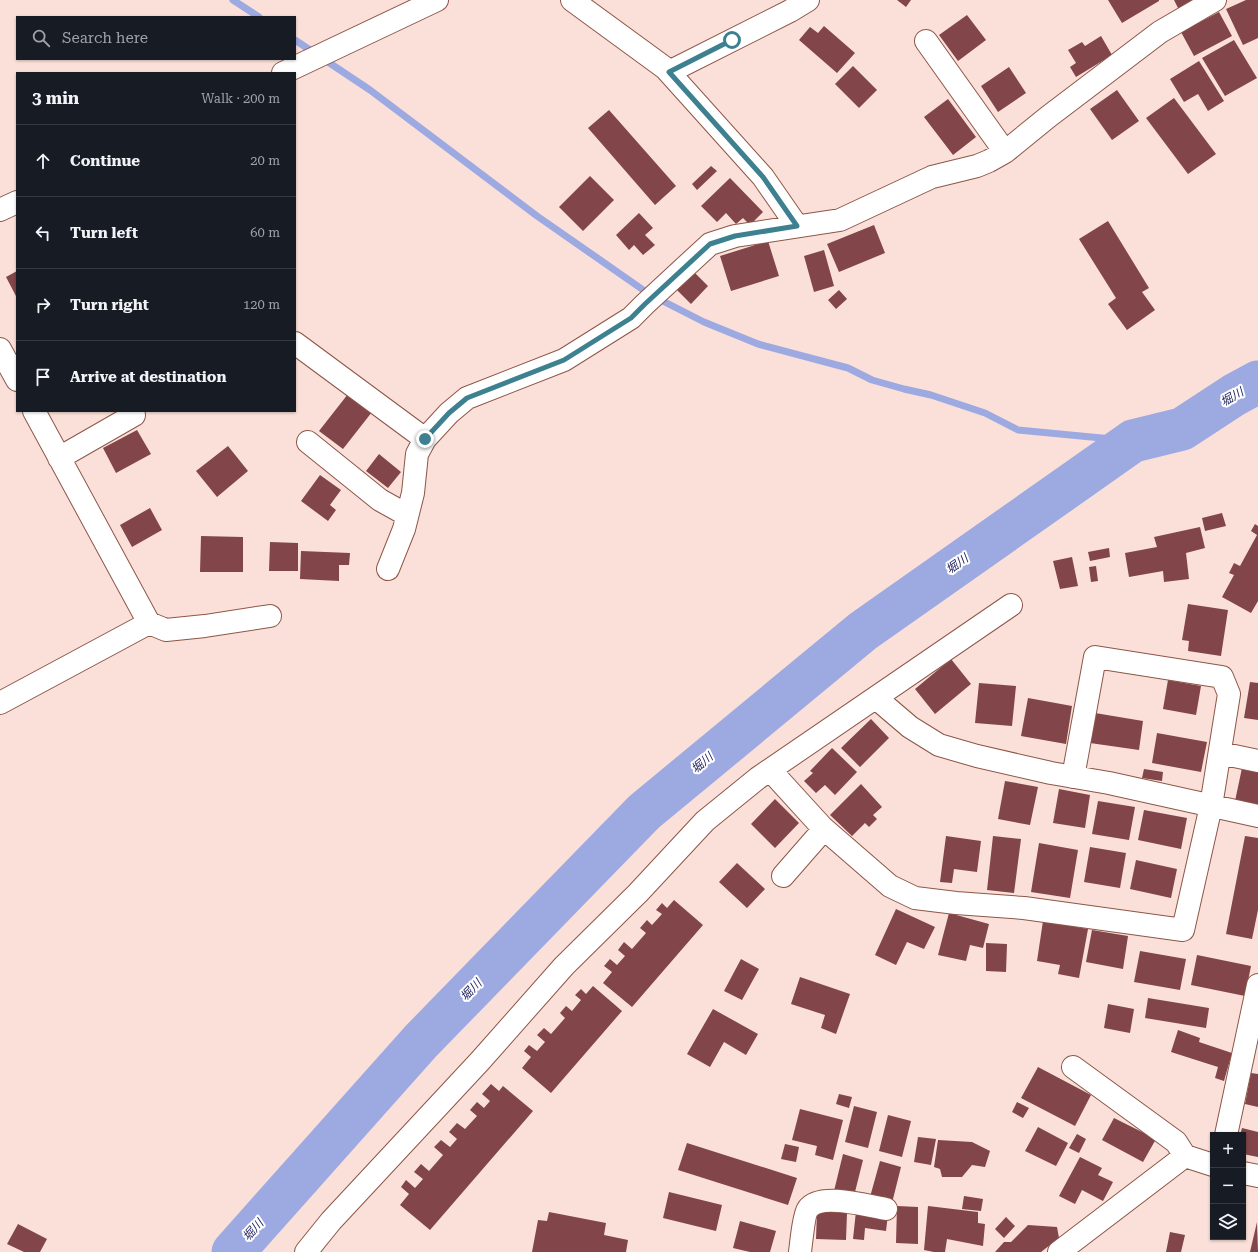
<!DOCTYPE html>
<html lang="en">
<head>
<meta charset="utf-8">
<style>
	:root { --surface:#171b24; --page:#242831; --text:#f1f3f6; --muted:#9ea1a6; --line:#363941 }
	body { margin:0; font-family:"Roboto Serif","Noto Sans JP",serif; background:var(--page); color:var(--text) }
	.controls { position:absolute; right:12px; bottom:12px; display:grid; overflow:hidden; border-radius:0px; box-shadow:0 1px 3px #0004 }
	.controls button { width:36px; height:36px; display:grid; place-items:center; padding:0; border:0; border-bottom:1px solid var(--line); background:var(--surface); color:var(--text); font:20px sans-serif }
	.stop { position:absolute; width:12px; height:12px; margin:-9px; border:3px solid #3d8090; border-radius:50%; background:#fff }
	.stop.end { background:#3d8090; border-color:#fff; box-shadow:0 1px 4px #0008 }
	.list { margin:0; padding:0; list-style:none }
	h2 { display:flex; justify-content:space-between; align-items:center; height:52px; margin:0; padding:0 16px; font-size:17px }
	h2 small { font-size:13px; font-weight:400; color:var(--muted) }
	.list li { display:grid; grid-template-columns:26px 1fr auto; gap:12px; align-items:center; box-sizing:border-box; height:72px; padding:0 16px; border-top:1px solid var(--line) }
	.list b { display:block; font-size:15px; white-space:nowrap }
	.list em { font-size:13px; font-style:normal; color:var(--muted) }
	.icon { flex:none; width:22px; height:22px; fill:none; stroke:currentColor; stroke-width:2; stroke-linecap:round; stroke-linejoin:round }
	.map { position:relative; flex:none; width:1258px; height:1252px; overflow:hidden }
	.search { position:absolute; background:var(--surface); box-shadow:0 1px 3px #0004; left:16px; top:16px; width:280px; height:44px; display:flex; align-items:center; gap:10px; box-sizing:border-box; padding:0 14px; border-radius:0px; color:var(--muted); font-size:15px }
	.panel { position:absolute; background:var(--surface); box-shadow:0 1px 3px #0004; left:16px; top:72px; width:280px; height:340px; border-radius:0px }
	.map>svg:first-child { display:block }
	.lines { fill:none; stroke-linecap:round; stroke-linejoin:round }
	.stream { stroke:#9da9e1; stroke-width:7 }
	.river { stroke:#9da9e1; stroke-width:43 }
	.building { fill:#81454a }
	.minor-casing { stroke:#8d5647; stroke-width:24 }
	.minor { stroke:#fff; stroke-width:22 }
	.route { stroke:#3d8090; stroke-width:5 }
	.labels { text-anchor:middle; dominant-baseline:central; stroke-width:4; stroke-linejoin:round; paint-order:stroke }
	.water-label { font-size:12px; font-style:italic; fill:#1d1f60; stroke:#fff }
</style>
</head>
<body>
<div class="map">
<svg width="1258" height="1252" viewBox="0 0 1258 1252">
	<rect width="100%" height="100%" fill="#fbe0d9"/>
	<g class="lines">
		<path class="stream" d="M233 0 259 17
			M295 40 370 90 537 216 649 294 704 322 758 344 848 368 872 380 904 389 931 395 985 413 1018 430 1133 441"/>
		<path class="river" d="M233 1252 421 1041 644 812 863 631 1133 441 1182 429 1234 395 1258 382"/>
	</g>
	<path class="building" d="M897 0H911L906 7Z
		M1108 0H1159V1L1122 23Z
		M1174 0H1196L1179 10Z
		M1246 0H1258V38L1243 45 1226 9Z
		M1219 12 1232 36 1194 56 1181 32Z
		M967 15 986 40 958 61 939 35Z
		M824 26 855 53 837 73 799 40 810 27 818 33Z
		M1101 36 1112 55 1076 77 1070 67 1076 63 1068 50 1082 42 1085 46Z
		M1234 40 1257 78 1225 96 1202 58Z
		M1199 61 1224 101 1208 111 1198 94 1184 102 1170 79Z
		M853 66 877 90 859 108 835 84Z
		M1009 67 1026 93 998 112 981 86Z
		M1117 90 1139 121 1112 140 1090 109Z
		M1174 98 1216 154 1188 174 1146 118Z
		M948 99 976 137 953 155 924 117Z
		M609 110 676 186 655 205 588 128Z
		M711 166 717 171 697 190 692 184Z
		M590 176 614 200 583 231 559 207Z
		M730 178 763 212 750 225 743 218 736 224 726 213 717 222 701 206Z
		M639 213 653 228 645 235 655 245 643 255 634 245 629 250 616 235Z
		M1108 221 1149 288 1142 292 1155 310 1127 330 1108 304 1116 298 1079 239Z
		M874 225 885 253 839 272 827 244Z
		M768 241 779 276 731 291 720 256Z
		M824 250 834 286 814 292 804 256Z
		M17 271V298L6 277Z
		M695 273 708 286 691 304 677 290Z
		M839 290 847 299 836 309 828 300Z
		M348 394 372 412 343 449 319 431Z
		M137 430 151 454 116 473 103 448Z
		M228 446 248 471 217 497 196 471Z
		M379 454 401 472 388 488 366 471Z
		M320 475 341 490 330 505 336 510 328 521 301 501Z
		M150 508 162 530 132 547 120 525Z
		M1222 513 1226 526 1205 531 1202 518Z
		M1255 524 1258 526V601L1251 613 1222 597 1234 575 1229 573 1234 563 1240 566 1257 535 1251 531Z
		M1200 527 1205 548 1186 553 1189 579 1164 582 1163 571 1129 577 1125 553 1157 547 1154 537Z
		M201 536 243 537V572H200Z
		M270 542 298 543V571H269Z
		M1109 548 1110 557 1090 561 1088 552Z
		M301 551 350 553 349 565H339V581L300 579Z
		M1072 557 1078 586 1060 589 1053 561Z
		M1096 566 1098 581 1091 582 1089 567Z
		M1188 604 1228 610 1221 656 1188 651 1189 641 1182 640Z
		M951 659 971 684 935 714 915 689Z
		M1168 680 1201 686 1196 715 1163 709Z
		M1250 682 1258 683V720L1244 718Z
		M979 683 1016 686 1012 726 975 723Z
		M1028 698 1072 706 1066 744 1021 736Z
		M1095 713 1143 721 1139 750 1090 743Z
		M871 719 889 738 860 767 841 748Z
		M1157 733 1207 742 1201 772 1152 763Z
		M832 748 857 772 835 795 825 785 816 793 804 781 813 773 810 771Z
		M1242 768 1258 772V806L1235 801Z
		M1144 769 1163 772 1162 781 1142 778Z
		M1005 781 1038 787 1030 825 998 819Z
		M861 784 882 807 873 815 877 819 869 827 865 823 852 836 830 815Z
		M1059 789 1090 795 1085 828 1053 823Z
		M775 799 799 823 775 848 751 824Z
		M1098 801 1135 807 1129 840 1092 834Z
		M1144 810 1187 818 1181 849 1138 840Z
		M946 836 981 841 977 872 954 869 952 883 940 882Z
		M993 836 1021 839 1014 893 987 890Z
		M1245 836 1258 838V910L1252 939 1226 934Z
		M1039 843 1078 850 1070 898 1031 892Z
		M1090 847 1126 853 1120 888 1084 882Z
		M1136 860 1177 869 1171 898 1130 889Z
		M737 863 765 889 747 908 719 882Z
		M674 900 703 925 632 1007 603 983 612 972 604 966 610 959 617 965 625 956 618 950 624 942 632 949 646 933 640 928 647 920 652 925 662 914 656 910 662 903 667 908Z
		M896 909 935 927 924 949 907 942 896 965 875 955Z
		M949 913 989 924 983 948 970 945 966 961 938 955Z
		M1043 921 1088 929 1079 978 1058 974 1060 965 1037 961Z
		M1092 930 1128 936 1123 969 1086 962Z
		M986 943 1007 944 1006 972 986 971Z
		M1140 951 1186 959 1180 990 1134 982Z
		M1197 955 1251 966 1245 996 1191 985Z
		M741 959 759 969 742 1000 724 991Z
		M800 977 850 994 836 1034 821 1028 825 1015 791 1004Z
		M593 986 622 1011 551 1093 522 1068 531 1057 524 1051 529 1045 537 1051 545 1042 537 1035 544 1028 551 1034 565 1018 560 1013 566 1006 572 1011 581 1000 575 995 581 989 586 994Z
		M1148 998 1209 1008 1206 1028 1145 1018Z
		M1108 1004 1134 1009 1130 1033 1104 1028Z
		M713 1009 758 1034 746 1055 724 1042 710 1067 687 1054Z
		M1178 1030 1200 1038 1199 1042 1232 1053 1224 1081 1215 1078 1218 1067 1171 1052Z
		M1038 1067 1091 1095 1075 1126 1021 1098Z
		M1251 1073 1258 1074V1107L1245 1104Z
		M491 1084 499 1091 503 1086 533 1111 430 1230 400 1205 409 1194 401 1187 406 1180 415 1188 423 1179 414 1172 421 1164 429 1171 443 1155 434 1147 441 1140 450 1147 457 1139 449 1132 457 1123 465 1129 477 1116 470 1110 477 1102 484 1108 490 1101 482 1094Z
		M839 1094 852 1097 849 1108 836 1104Z
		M1017 1102 1029 1108 1023 1118 1012 1112Z
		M854 1106 877 1112 868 1148 845 1142Z
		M800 1109 843 1120 833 1160 815 1155 817 1146 792 1140Z
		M888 1115 911 1121 902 1157 879 1151Z
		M1114 1118 1156 1139 1143 1162 1102 1140Z
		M1038 1127 1068 1143 1056 1166 1025 1151Z
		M1242 1128 1258 1132V1157L1243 1154V1135H1240Z
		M1077 1134 1086 1139 1079 1153 1069 1148Z
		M918 1137 936 1139 931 1165 914 1162Z
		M938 1140 972 1142 990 1151 985 1167 972 1165 962 1177H942L940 1169 934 1167Z
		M687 1143 797 1178 788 1205 678 1170Z
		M785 1144 799 1147 796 1162 781 1159Z
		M843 1154 863 1160 854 1196 834 1191Z
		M1080 1157 1102 1168 1098 1175 1113 1182 1103 1201 1082 1190 1075 1204 1059 1196Z
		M880 1161 901 1167 892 1203 870 1197Z
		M669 1192 722 1205 716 1231 663 1218Z
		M964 1196 983 1199 981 1211 962 1209Z
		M897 1206 918 1207V1244L896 1243Z
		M928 1206 978 1212V1223L985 1224 983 1246 947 1239 945 1252H934L924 1250Z
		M817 1211 847 1213 846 1240 816 1239Z
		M856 1211 888 1214 886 1231 865 1228 864 1240 853 1239Z
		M549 1212 606 1223 604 1235 628 1240 626 1252H532L538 1220 547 1221Z
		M1006 1217 1015 1226 1004 1238 995 1229Z
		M740 1221 776 1231 770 1252H750L733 1248Z
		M1257 1222 1258 1252H1250Z
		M18 1224 47 1239 40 1252H24L7 1244Z
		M1028 1225 1057 1227 1059 1238 1041 1252H995L1004 1242H1011Z
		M1170 1232 1185 1235 1181 1252H1166Z"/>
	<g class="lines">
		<defs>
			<path id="minor" d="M572 0 665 68 763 177 797 226
				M926 41 1005 152
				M669 72 790 11 808 0
				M283 73 437 0
				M0 210 17 202
				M295 343 425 439
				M0 349 17 380
				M308 442 380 500 407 515
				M59 458 134 415
				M388 569 404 529 413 493 417 454 425 439 449 413 467 398 564 360 631 318 645 304 710 244 735 236 840 220 932 177 977 166 989 161 1005 152 1048 117 1160 32 1215 0
				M149 623 166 630 205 626 270 616
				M876 698 910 727 939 745 977 756 1051 773 1109 783 1258 816
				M0 703 149 623 34 411
				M1220 753 1258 761
				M770 770 822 827 890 886 915 898 956 903 1024 908 1183 930 1211 806 1229 694 1222 677 1095 657 1073 777
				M783 876 824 829
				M1073 1067 1176 1142 1185 1156
				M1226 1135 1258 985
				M1243 1173 1258 1176
				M306 1252 331 1221 480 1061 564 966 638 893 705 821 758 778 1011 605
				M800 1252C801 1244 804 1214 808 1209 820 1192 868 1206 886 1209
				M1059 1252 1185 1156 1213 1165"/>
		</defs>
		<use href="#minor" class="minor-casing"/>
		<use href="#minor" class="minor"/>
	</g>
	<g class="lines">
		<path class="route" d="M425 439 449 413 467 398 564 360 631 318 645 304 710 244 735 236 797 226 763 177 669 72 732 40"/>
	</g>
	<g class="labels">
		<g class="water-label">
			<text transform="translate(1232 397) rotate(-30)">堀川</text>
			<text transform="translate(957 564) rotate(-35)">堀川</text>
			<text transform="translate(702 763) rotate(-40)">堀川</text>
			<text transform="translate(471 990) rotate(-46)">堀川</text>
			<text transform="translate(253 1230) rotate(-48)">堀川</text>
		</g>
	</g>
</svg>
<div class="controls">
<button>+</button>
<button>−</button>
<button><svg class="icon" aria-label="layers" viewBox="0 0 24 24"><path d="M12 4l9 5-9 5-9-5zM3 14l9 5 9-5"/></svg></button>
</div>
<div class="stop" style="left:732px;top:40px"></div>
<div class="stop end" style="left:425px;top:439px"></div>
<div class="search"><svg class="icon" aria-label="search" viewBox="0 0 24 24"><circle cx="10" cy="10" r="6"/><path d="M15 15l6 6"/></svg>Search here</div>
<section class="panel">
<h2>3 min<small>Walk · 200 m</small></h2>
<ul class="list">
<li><svg class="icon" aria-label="ahead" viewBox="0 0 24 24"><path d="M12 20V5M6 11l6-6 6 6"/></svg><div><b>Continue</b></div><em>20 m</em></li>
<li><svg class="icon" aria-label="left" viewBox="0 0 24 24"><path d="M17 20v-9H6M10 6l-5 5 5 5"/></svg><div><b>Turn left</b></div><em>60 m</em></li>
<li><svg class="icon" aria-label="right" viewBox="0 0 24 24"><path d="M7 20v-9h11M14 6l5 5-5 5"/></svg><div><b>Turn right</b></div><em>120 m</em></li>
<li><svg class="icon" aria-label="arrive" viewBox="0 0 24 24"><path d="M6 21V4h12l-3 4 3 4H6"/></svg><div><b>Arrive at destination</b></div></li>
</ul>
</section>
</div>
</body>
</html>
